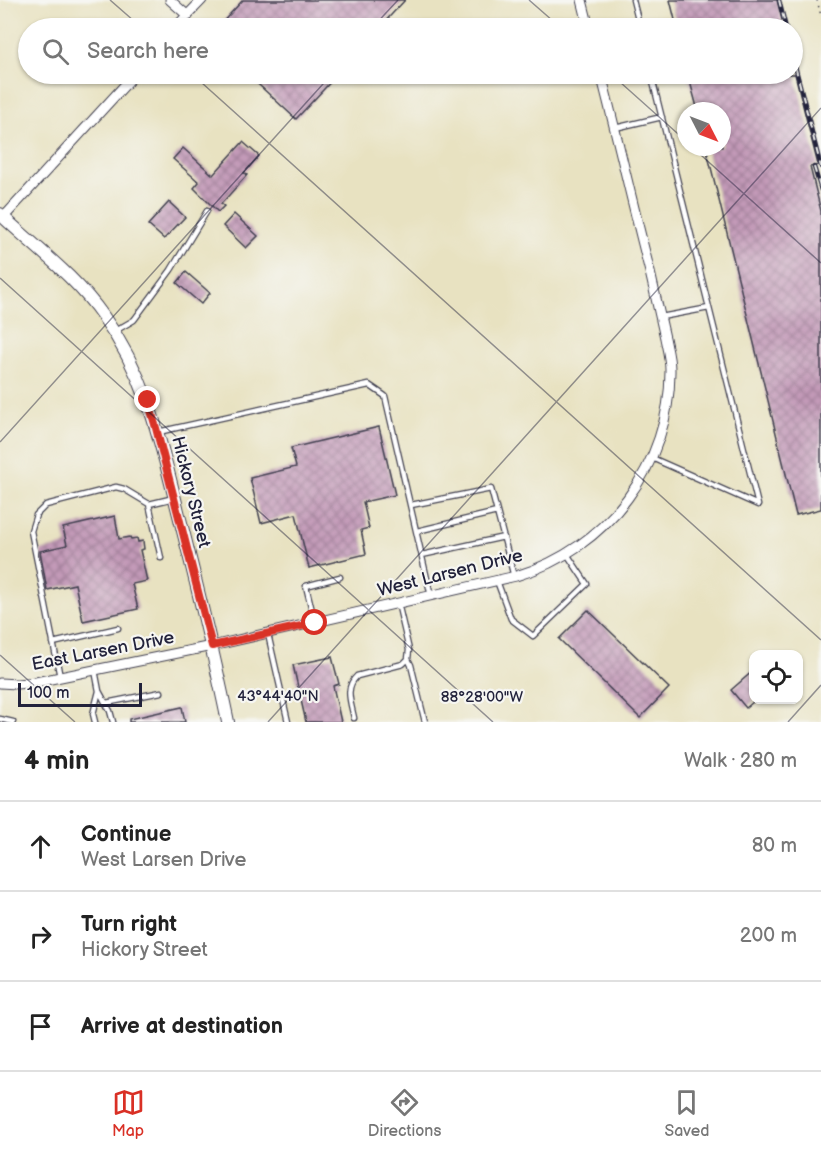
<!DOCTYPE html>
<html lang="en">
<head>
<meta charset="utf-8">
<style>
	:root { --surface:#fff; --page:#f2f2f2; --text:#222; --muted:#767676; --line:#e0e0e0; --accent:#d93025 }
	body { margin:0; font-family:"Balsamiq Sans",sans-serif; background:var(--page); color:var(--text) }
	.controls { position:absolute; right:18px; bottom:18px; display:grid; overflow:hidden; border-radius:12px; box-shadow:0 2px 4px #0004 }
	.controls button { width:54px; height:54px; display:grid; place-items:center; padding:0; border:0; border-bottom:2px solid var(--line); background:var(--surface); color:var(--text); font:30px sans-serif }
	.compass { position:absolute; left:677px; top:102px; width:54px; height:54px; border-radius:50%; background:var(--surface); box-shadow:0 2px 4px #0004; rotate:132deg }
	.scale { position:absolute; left:18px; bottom:15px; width:124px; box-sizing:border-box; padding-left:6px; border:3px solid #22223b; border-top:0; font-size:16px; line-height:21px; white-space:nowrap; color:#22223b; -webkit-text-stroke:4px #f6f6f2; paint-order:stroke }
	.stop { position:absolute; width:18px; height:18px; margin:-14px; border:4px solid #d93025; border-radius:50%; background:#fff }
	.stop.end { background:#d93025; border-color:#fff; box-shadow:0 2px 6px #0008 }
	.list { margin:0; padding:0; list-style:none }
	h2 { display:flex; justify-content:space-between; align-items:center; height:78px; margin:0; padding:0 24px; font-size:26px }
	h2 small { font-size:20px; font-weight:400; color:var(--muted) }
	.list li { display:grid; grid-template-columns:39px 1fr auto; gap:18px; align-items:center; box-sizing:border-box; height:90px; padding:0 24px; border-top:2px solid var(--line) }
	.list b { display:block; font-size:22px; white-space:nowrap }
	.list p { margin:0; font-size:20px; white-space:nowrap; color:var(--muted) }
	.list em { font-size:20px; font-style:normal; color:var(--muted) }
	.icon { flex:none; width:33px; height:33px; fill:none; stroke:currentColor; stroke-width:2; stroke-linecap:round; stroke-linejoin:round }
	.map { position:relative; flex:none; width:821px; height:722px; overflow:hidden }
	.search { position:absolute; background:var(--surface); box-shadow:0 2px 4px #0004; left:18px; right:18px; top:18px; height:66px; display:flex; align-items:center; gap:15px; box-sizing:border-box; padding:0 21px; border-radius:33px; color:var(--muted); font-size:22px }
	.sheet { height:348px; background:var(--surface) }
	nav { display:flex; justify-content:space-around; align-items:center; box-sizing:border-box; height:84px; border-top:2px solid var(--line); background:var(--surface); font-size:16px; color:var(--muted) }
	nav a { display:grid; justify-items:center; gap:3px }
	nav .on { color:var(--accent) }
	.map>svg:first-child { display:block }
	.building { fill:url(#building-cross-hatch) }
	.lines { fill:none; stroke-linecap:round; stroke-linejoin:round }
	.service-casing { stroke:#403f4f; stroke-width:7 }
	.minor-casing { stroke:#403f4f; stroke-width:11 }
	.tertiary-casing { stroke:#403f4f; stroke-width:14 }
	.path { stroke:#403f4f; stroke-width:1.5; stroke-dasharray:1.5 4.5; stroke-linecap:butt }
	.service { stroke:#fff; stroke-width:4.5 }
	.minor { stroke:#fff; stroke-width:9 }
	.tertiary { stroke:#fff; stroke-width:12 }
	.rail-casing { stroke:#22223b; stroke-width:4.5 }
	.rail { stroke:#f6f6f2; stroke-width:2; stroke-dasharray:7; stroke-linecap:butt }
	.route { stroke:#d93025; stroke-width:8 }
	.ticks { fill:none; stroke:#22223b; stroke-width:1.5; stroke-opacity:0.45 }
	.labels { text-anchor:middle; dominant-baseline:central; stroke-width:4.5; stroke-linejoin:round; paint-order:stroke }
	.street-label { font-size:18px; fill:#22223b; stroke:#f6f6f2 }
	.ticks-label { font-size:15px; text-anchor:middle; fill:#22223b; stroke:#f6f6f2; stroke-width:4.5; stroke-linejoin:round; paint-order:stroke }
</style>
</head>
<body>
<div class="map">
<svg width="821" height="722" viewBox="0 0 821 722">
	<defs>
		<pattern id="building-cross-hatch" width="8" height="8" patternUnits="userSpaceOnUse" patternTransform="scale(1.5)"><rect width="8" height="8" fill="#c39ab8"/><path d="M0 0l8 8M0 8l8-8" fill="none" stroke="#9e7d97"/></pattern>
	</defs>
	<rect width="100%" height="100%" fill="#f6f6f2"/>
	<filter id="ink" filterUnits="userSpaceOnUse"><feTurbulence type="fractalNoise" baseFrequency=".0167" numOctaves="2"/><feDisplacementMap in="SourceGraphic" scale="12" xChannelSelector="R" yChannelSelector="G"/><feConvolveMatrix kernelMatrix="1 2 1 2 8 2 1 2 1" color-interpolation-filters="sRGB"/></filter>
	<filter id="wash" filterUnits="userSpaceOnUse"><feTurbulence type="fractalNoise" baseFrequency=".008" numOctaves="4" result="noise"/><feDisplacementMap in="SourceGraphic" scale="24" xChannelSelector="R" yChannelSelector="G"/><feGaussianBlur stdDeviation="1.35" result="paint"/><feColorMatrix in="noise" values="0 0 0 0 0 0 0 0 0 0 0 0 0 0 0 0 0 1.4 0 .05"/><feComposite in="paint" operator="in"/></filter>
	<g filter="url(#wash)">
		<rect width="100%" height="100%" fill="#e8e2c1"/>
		<g id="blocks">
			<path class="building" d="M243 0H405L379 28H217Z
				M670 0H777L784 28H677Z
				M247 74H338L296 119Z
				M688 74H795L818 165 810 167 821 211V509L796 515 706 147H722V111H698Z
				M243 142 259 156 244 173 247 175 221 204 224 206 218 212 194 188 199 182 173 159 183 148 213 175Z
				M169 202 185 217 164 239 148 225Z
				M234 214 258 236 246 248 223 226Z
				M186 272 210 293 201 304 177 283Z
				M379 427 395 495 363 502 369 528 361 530 366 554 309 568 296 514 261 523 250 478 296 467 291 448Z
				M115 516 119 539 130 537 131 539 137 538 138 542 143 541 144 549 140 550 147 581 132 584 138 609 83 621 75 584 47 590 40 551 67 545 63 528Z
				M588 610 669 688 640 718 559 639Z
				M332 657 339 684 333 686 341 722H306L293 665Z
				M753 671V702L746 708 731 690Z
				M182 707 185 722H129V719Z"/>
		</g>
	</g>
	<g filter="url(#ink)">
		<use href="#blocks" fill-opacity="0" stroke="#403f4f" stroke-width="1.5"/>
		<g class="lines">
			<defs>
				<path id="service" d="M633 0 640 28
					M651 74 758 505 652 458
					M615 128 662 117
					M661 317 709 308
					M115 331 134 320 154 293 171 270 207 211
					M158 432 369 385 385 396 431 596
					M149 504 161 558
					M411 505 491 489 514 577
					M417 531 497 512
					M422 555 504 537
					M497 581 511 619 533 636 587 584 567 554
					M315 623 306 586 340 577
					M268 634 288 722
					M53 643 118 628
					M408 659 411 665 425 722
					M95 670 99 691 110 711 113 722
					M60 677 31 531 36 515 46 505 116 487 124 489 149 504 174 498
					M106 703 161 692
					M354 718C351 703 344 688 357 676L403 664 408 659 409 650 398 603
					M0 719 13 722
					M95 722 93 714 99 691"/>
				<path id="minor" d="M170 0 188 16
					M582 0 589 28
					M175 28 202 0
					M3 218 135 74
					M0 683 17 684 36 682 212 646 516 576C607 549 671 465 670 369 670 359 667 348 665 338 660 316 655 294 650 272 633 206 618 140 601 74"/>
				<path id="tertiary" d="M0 214C35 247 76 277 103 316 149 380 161 445 180 519 197 586 214 654 228 722"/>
			</defs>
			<use href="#service" class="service-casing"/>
			<use href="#minor" class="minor-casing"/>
			<use href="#tertiary" class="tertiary-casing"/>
			<path class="path" d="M817 0 821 16"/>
			<use href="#service" class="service"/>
			<use href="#minor" class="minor"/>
			<use href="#tertiary" class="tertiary"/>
			<defs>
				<path id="rail" d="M779 0 786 28
					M792 54 821 167
					M814 167 821 190"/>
			</defs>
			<use href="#rail" class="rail-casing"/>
			<use href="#rail" class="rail"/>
		</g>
	</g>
	<g class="lines" filter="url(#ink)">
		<path class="route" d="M148 400 156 428 212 646 315 623"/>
	</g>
	<path class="ticks" d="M110 0 142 28M529 0 561 28M372 28 398 0M192 74 821 640M611 74 686 141M692 147 821 263M0 278 493 722M0 442 332 74M0 655 75 722M268 722 821 108M788 722 821 685"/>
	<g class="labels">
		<g class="street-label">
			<text transform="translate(191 492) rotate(76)">Hickory Street</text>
			<text transform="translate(450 573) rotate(-14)">West Larsen Drive</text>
			<text transform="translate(103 651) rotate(-11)">East Larsen Drive</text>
		</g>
	</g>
	<g class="ticks-label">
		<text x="278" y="701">43°44'40"N</text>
		<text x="482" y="702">88°28'00"W</text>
	</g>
</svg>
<div class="controls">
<button><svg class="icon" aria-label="locate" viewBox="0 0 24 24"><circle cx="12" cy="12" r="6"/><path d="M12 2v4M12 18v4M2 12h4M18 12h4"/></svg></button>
</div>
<svg class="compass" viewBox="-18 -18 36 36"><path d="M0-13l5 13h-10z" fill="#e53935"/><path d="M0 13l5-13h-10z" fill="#767676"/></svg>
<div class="scale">100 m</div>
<div class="stop" style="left:315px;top:623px"></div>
<div class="stop end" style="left:148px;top:400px"></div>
<div class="search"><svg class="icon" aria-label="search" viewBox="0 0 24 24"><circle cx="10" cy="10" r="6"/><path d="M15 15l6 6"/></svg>Search here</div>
</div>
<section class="sheet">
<h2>4 min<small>Walk · 280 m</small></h2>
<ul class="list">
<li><svg class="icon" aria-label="ahead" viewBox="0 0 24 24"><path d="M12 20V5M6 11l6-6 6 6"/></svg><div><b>Continue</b><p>West Larsen Drive</p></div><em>80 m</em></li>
<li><svg class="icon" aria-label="right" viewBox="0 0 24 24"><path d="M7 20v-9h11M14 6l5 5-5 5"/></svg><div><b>Turn right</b><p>Hickory Street</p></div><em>200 m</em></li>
<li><svg class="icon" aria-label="arrive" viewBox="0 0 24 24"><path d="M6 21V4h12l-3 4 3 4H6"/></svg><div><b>Arrive at destination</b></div></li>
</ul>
</section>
<nav>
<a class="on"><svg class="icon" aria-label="map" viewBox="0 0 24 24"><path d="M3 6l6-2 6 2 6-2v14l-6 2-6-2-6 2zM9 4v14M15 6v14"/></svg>Map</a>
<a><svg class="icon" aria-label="directions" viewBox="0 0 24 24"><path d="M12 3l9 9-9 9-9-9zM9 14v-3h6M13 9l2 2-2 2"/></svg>Directions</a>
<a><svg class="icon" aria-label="saved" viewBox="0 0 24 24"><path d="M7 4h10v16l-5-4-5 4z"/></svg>Saved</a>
</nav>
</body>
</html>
